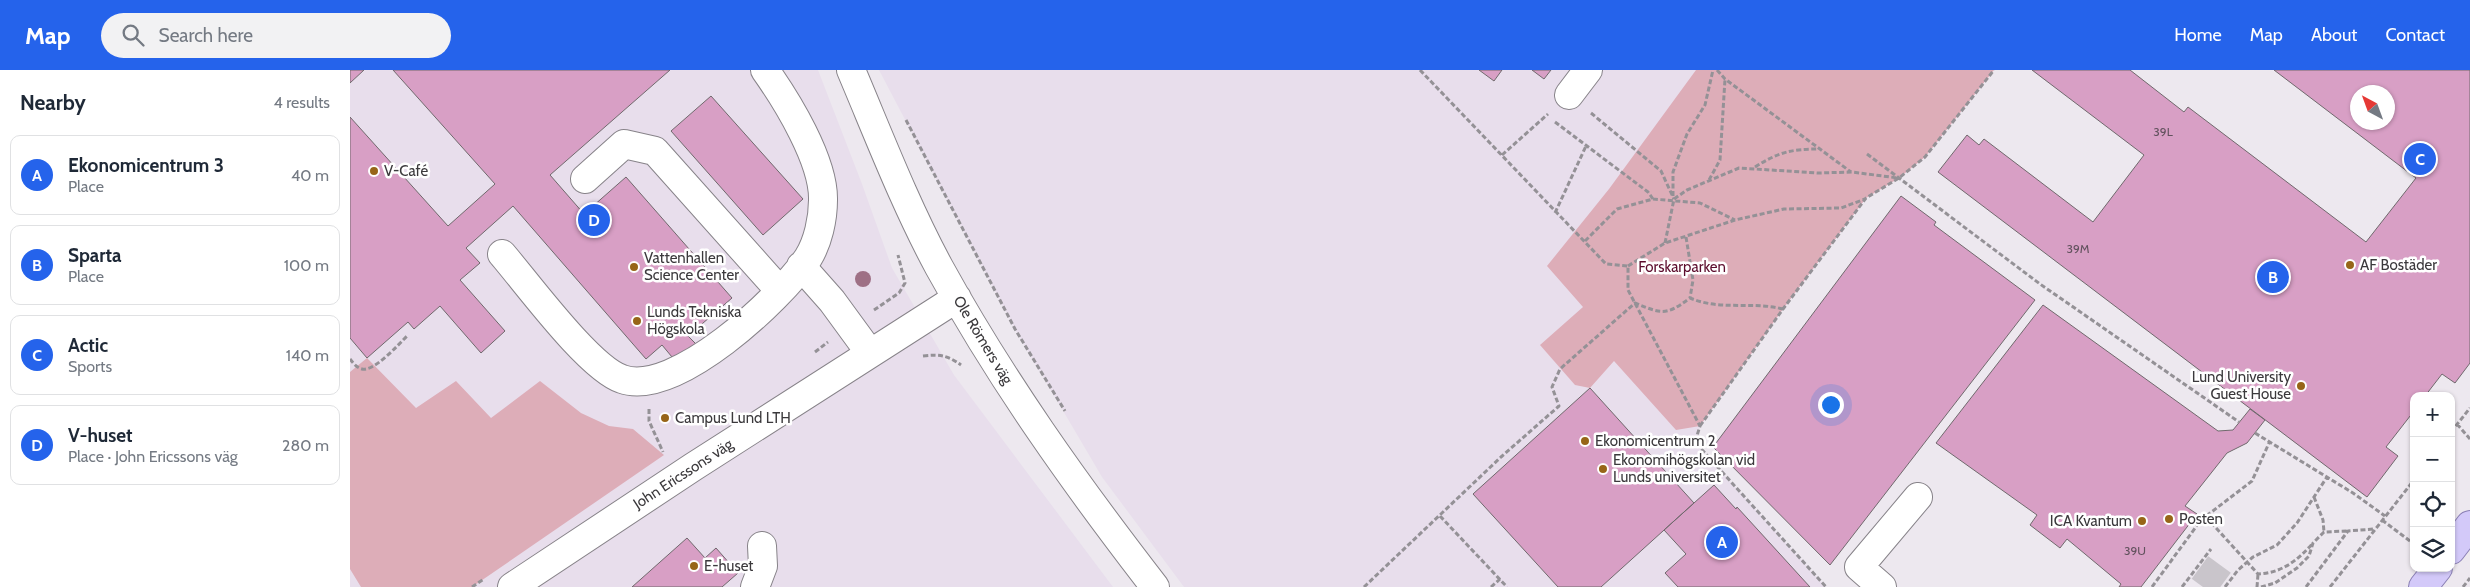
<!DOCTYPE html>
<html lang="en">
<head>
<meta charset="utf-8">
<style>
	:root { --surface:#fff; --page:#f2f2f3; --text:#1f2937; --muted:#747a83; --line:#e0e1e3; --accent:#2563eb }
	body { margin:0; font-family:Cabin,sans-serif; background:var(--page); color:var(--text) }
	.controls { position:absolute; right:15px; bottom:15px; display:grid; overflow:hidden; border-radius:10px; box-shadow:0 1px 4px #0004 }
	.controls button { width:45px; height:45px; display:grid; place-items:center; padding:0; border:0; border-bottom:1px solid var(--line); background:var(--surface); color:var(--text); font:25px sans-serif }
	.compass { position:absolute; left:2000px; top:15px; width:45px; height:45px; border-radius:50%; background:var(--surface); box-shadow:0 1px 4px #0004; rotate:319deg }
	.you { position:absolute; left:1480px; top:334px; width:18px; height:18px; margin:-12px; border:4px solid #fff; border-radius:50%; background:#1a73e8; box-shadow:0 0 0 8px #1a73e833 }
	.badge { display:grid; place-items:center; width:32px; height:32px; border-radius:50%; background:var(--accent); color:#fff; font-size:16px; font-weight:700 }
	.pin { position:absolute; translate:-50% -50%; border:2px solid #fff; box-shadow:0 1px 5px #0006 }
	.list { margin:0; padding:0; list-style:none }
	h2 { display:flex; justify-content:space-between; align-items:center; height:65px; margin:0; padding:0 20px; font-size:21px }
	h2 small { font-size:16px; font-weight:400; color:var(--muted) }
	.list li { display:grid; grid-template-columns:32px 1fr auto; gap:15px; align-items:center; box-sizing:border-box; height:80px; margin:0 10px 10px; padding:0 10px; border:1px solid var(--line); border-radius:10px }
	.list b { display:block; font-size:19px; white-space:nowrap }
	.list p { margin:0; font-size:16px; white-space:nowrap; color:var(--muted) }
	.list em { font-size:16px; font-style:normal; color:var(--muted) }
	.icon { flex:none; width:28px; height:28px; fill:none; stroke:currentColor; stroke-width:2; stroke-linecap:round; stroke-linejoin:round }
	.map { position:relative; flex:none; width:2120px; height:517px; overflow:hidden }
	header { display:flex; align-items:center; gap:30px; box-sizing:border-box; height:70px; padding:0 25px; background:var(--accent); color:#fff }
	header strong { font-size:24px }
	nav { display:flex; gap:28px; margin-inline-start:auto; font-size:18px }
	.search { width:350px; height:45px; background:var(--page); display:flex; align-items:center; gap:12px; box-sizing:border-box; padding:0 18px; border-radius:28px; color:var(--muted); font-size:19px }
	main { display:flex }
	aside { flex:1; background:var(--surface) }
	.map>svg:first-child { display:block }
	.built { fill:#e8deec }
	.green { fill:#ddadb8 }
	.building { fill:#d89fc5; stroke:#70696d; fill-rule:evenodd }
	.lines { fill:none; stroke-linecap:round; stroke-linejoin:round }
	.minor-tunnel { stroke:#c9c5cb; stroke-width:28; stroke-dasharray:28 14; stroke-linecap:butt }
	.minor-casing { stroke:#878389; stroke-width:30 }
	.major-casing { stroke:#8a7fb4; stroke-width:30 }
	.path { stroke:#949196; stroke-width:3; stroke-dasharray:5 2.5; stroke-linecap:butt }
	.minor { stroke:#fff; stroke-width:28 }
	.major { stroke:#d3c9f9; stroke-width:28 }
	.tree { fill:#9e7085 }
	.poi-dot { fill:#976518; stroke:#fff; stroke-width:2 }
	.labels { text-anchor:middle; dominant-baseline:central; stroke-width:5; stroke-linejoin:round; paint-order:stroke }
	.number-label { font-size:12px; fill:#62525e }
	.poi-label { font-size:15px; fill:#3b393c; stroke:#fff; text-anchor:start }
	.park-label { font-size:15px; fill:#5d0d2e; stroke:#fff }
	.street-label { font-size:15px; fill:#3b393c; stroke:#fff }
</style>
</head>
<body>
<header>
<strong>Map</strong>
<div class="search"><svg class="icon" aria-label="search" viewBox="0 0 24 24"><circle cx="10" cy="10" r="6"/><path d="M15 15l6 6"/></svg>Search here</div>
<nav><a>Home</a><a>Map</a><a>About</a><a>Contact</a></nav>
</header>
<main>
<aside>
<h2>Nearby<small>4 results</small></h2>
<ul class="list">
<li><span class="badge">A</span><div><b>Ekonomicentrum 3</b><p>Place</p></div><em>40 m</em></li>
<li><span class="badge">B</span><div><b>Sparta</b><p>Place</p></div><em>100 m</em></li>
<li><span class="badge">C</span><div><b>Actic</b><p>Sports</p></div><em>140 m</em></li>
<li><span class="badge">D</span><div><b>V-huset</b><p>Place · John Ericssons väg</p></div><em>280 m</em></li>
</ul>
</aside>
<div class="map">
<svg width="2120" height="517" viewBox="0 0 2120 517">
	<rect width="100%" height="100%" fill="#ede8ef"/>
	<path class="built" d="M0 0H468L512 114 542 198 604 305 763 517H0Z
		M529 0H1644L1575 87 1549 108 1516 128 1433 239 1350 356 1345 373 1476 517H834L752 407 665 259Z"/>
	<path class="green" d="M1346 0H1644L1575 87 1549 108 1516 128 1433 239 1350 356 1326 360 1264 291 1240 318 1225 315 1190 275 1233 237 1197 196 1259 119Z
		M17 288 66 338 106 311 141 348 190 311 231 343 259 356 283 359 314 385 122 517H11L0 499V302Z"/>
	<path class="building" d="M0 0H14L0 13Z
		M43 0H320L200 105 234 144 276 107 382 228 338 266 348 276 327 293 312 275 296 289 163 136 116 178 130 193 110 210 155 261 131 283 90 236 64 259 58 252 17 288 0 268V47L98 156 145 114Z
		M1129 0H1152L1144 11Z
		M1182 0H1201L1194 9Z
		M1682 0H1780L1834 42 1838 37 2016 172 2066 108 1924 0H2120V293L2105 313 2092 304 2075 326H2064V341L2036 377 2048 386 2017 427 1588 102 1617 65 1629 75 1634 69 1743 152 1794 85ZM2008 22H2038V52H2008Z
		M361 26 453 129 413 165 321 61Z
		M1551 126 1586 152 1584 155 1685 230 1480 495 1363 377Z
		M1693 235 1868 361 1883 360 1900 339 1915 350 1897 373 1877 383 1835 436 1847 444 1791 517H1769L1771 514 1717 469 1710 478 1680 455 1687 445 1586 373Z
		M1240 318 1344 433 1251 517H1208L1123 424Z
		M1364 415 1386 439 1387 437 1460 517H1328L1315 503 1336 484 1314 460Z
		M337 468 355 488 366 478 388 503 372 517H282Z"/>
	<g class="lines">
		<path class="minor-tunnel" d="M1853 517 1872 491"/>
		<defs>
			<path id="minor" d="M501 0C529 66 555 134 589 197 651 310 726 415 805 517
				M1219 25 1238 0
				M235 109 274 74 305 81 430 221
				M152 184C177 213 239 298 272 309 325 328 430 229 458 188 468 172 473 149 473 130 474 91 437 31 415 0
				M451 196 482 231 520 283
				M162 517 343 397 607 228
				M405 517 413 496 412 476
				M1532 517 1509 497 1568 427"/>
			<path id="major" d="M2101 480 2120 455
				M2073 517 2088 498"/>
		</defs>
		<use href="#minor" class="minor-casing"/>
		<use href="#major" class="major-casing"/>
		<path class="path" d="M1070 0 1256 194 1278 196V220L1350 356 1345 372 1476 517
			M1367 0 1375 9 1501 102
			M1241 43 1311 101 1324 129
			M556 50 665 259 715 341
			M1205 52 1298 122 1303 129
			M1517 84 1690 214 1889 352
			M1152 85 1198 44
			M1405 97C1429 82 1441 79 1470 79
			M1359 110 1370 90 1375 9
			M1323 126V102L1337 64 1355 35 1363 0
			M1205 143 1236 76
			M1336 167 1343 210 1340 228
			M1235 171 1267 139 1303 129 1350 133 1385 150
			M1315 173 1324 129 1337 120 1389 98 1468 103 1502 102 1548 108
			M1278 196 1315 173 1385 150 1434 139 1491 138 1515 129
			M524 240 549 223 555 213 548 185
			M465 282 478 272
			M573 286C589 284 597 285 611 295
			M0 289C3 293 7 298 12 299 24 302 48 275 57 266
			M299 339V351L313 382
			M2107 354 2120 369
			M1350 356 1433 239 1516 128 1549 108 1575 87 1644 0
			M2101 362 2120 338
			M1905 363 2003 423 2035 446
			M1964 427 1973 450 1974 462
			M1090 446 1157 517
			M1856 447 1908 504C1932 503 1948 490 1963 473
			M2032 450 2064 474
			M122 517 134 509
			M1014 517 1151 387 1209 336 1202 317 1210 299 1285 233C1312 244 1316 246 1340 228 1370 241 1402 231 1433 239
			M1141 517 1150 509
			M1802 517 1851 450 1902 411 1919 373
			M1832 517 1861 479
			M1875 517 1888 500 1903 487 1927 475 1947 453 1977 407
			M1907 517 1908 504
			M1911 517 1925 513 1947 498 1959 486 1963 473 1974 462 1998 461
			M1956 517 1998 461 2024 459
			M1980 517 2064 410
			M2113 517 2120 508"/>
		<use href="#minor" class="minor"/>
		<use href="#major" class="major"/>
	</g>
	<circle class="tree" cx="513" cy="209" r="8"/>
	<g class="poi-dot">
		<circle cx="24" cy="101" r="5"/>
		<circle cx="2000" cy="195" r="5"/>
		<circle cx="284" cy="197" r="5"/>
		<circle cx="287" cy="251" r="5"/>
		<circle cx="1951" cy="316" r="5"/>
		<circle cx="315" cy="348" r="5"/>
		<circle cx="1235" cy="371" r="5"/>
		<circle cx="1253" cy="399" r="5"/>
		<circle cx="1819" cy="449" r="5"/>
		<circle cx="1792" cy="451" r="5"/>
		<circle cx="344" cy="496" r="5"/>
	</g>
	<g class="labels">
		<g class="number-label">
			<text x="1813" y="61">39L</text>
			<text x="1728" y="178">39M</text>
			<text x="1785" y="480">39U</text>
		</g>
		<g class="poi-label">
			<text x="34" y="101">V-Café</text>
			<text x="294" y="188">Vattenhallen<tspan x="294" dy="17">Science Center</tspan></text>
			<text x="2010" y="195">AF Bostäder</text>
			<text x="297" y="242">Lunds Tekniska<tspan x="297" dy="17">Högskola</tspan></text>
			<text x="1941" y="307" text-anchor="end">Lund University<tspan x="1941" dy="17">Guest House</tspan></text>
			<text x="325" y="348">Campus Lund LTH</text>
			<text x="1245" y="371">Ekonomicentrum 2</text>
			<text x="1263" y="390">Ekonomihögskolan vid<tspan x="1263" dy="17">Lunds universitet</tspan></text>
			<text x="1829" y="449">Posten</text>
			<text x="1782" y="451" text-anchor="end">ICA Kvantum</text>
			<text x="354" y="496">E-huset</text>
		</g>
		<g class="park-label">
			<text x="1332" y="197">Forskarparken</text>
		</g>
		<g class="street-label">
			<text transform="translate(633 270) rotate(59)">Ole Römers väg</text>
			<text transform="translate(333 404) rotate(-33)">John Ericssons väg</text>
		</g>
	</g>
</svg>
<div class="controls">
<button>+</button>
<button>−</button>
<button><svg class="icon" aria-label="locate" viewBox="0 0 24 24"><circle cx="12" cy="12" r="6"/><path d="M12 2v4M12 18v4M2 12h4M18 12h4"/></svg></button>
<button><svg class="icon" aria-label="layers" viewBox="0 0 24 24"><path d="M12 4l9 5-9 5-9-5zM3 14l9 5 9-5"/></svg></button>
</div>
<svg class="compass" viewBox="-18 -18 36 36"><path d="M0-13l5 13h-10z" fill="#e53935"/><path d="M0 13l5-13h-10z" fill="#747a83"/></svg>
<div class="you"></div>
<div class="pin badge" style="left:1372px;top:472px">A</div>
<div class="pin badge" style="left:1923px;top:207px">B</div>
<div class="pin badge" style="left:2070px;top:89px">C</div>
<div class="pin badge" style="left:244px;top:150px">D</div>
</div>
</main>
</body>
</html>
